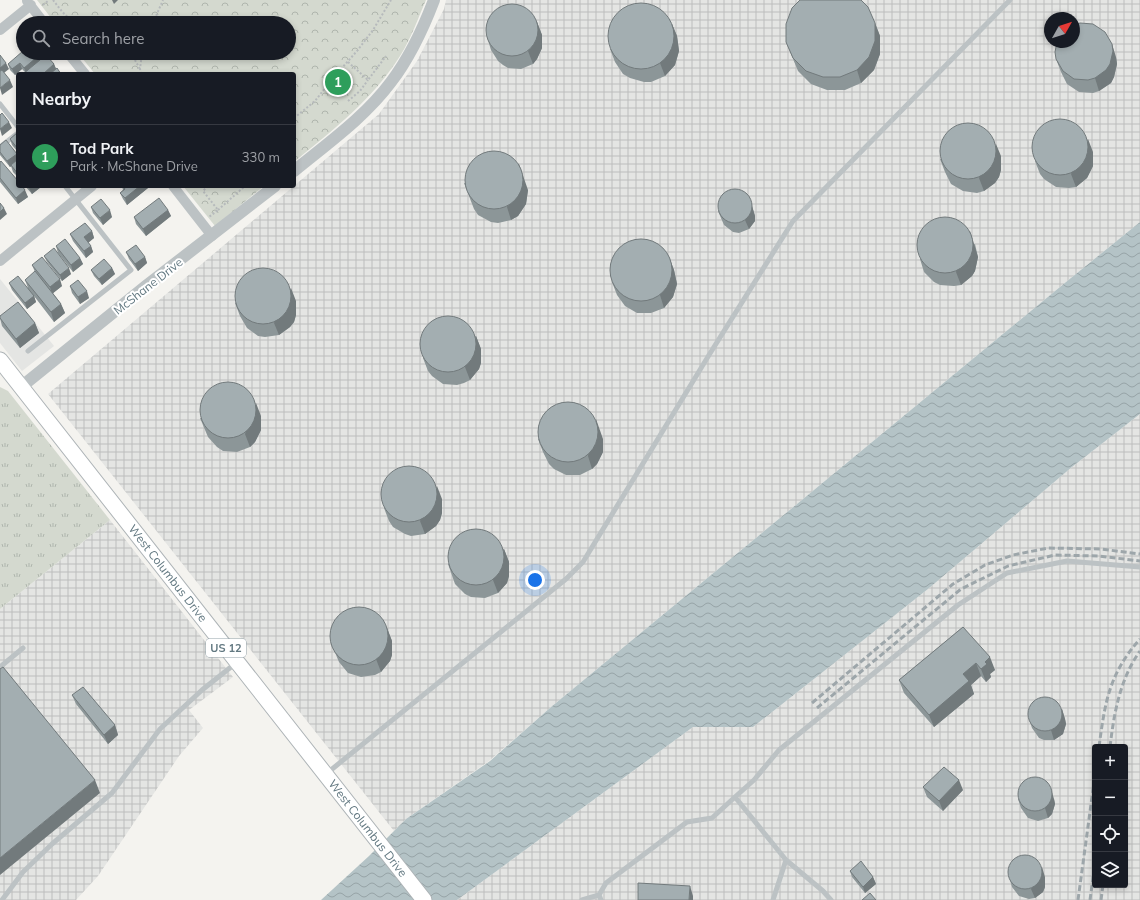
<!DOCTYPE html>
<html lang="en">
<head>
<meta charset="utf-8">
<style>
	:root { --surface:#171b24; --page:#242831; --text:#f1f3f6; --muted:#9ea1a6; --line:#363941; --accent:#2563eb }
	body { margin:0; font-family:Mulish,sans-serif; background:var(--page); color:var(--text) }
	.controls { position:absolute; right:12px; bottom:12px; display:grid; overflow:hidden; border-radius:4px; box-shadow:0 2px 6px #0003 }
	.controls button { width:36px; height:36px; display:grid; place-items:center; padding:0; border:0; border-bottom:1px solid var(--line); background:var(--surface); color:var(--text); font:20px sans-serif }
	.compass { position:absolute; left:1044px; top:12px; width:36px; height:36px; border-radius:50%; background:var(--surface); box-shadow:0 2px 6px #0003; rotate:51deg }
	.you { position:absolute; left:535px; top:580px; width:14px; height:14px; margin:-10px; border:3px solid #fff; border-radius:50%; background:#1a73e8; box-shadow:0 0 0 6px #1a73e833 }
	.badge { display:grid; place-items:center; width:26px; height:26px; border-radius:50%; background:var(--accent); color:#fff; font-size:13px; font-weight:700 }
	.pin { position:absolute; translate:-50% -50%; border:2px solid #fff; box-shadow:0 1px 4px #0006 }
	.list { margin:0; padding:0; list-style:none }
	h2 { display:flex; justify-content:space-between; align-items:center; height:52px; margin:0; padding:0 16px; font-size:17px }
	h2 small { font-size:13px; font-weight:400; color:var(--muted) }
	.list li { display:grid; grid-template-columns:26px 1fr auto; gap:12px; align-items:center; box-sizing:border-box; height:64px; padding:0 16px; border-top:1px solid var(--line) }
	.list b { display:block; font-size:15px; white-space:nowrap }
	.list p { margin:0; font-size:13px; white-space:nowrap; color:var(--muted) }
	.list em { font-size:13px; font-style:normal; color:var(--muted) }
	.icon { flex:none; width:22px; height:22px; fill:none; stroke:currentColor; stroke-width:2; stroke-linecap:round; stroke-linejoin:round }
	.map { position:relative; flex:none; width:1140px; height:900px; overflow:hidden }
	.search { position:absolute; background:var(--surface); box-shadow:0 2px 6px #0003; left:16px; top:16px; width:280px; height:44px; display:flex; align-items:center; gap:10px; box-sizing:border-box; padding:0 14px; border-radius:22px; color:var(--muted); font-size:15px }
	.panel { position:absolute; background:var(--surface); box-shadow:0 2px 6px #0003; left:16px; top:72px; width:280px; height:116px; border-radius:4px }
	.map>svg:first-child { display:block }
	.built { fill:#e4e5e3 }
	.industrial { fill:url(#industrial-grid); fill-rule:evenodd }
	.grass { fill:url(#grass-tufts) }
	.forest { fill:url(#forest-crowns) }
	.water { fill:url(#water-waves) }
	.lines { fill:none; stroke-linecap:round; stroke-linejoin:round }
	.primary-casing { stroke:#aeb4b7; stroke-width:17 }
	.path { stroke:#b6babc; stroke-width:2; stroke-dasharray:2 2; stroke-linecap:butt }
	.service { stroke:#bcc2c4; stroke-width:5 }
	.minor { stroke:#bcc2c4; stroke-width:10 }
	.tertiary { stroke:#bcc2c4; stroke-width:12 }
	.primary { stroke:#fff; stroke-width:15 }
	.rail { stroke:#9da6aa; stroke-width:3; stroke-dasharray:6 3; stroke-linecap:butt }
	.wall { fill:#8c9698 }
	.shaded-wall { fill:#727a7c }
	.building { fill:#a3aeb1; stroke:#727a7c }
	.labels { text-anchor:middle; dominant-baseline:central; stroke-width:4; stroke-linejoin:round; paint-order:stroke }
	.shield { fill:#fff; stroke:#91a0a7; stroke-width:1 }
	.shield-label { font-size:11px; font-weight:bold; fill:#627881 }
	.street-label { font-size:12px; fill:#627881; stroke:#fff }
</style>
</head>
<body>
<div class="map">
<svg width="1140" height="900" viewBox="0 0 1140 900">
	<defs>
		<pattern id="industrial-grid" width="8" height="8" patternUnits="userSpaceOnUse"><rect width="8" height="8" fill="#e4e5e3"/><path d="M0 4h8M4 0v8" fill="none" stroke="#bcbebd"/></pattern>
		<pattern id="grass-tufts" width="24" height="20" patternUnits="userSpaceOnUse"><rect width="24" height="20" fill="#d4d9cf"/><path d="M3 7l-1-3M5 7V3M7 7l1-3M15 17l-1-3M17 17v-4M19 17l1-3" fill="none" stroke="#afb5ad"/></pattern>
		<pattern id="forest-crowns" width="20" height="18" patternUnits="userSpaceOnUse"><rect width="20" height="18" fill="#d4d9cf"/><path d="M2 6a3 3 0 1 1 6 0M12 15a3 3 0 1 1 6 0" fill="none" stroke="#afb5ad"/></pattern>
		<pattern id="water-waves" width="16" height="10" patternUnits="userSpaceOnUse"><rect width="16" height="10" fill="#b4c3c6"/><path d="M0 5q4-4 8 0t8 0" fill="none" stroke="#96a3a6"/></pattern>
	</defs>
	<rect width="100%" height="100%" fill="#f4f3ef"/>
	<path class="built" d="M0 279 54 346 22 371 0 343Z"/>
	<path class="industrial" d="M446 0H1140V222L1066 282 551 707 489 761 406 819 394 831 48 394 379 114 417 61 444 9ZM1050 18H1074V42H1050Z
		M1140 414V900H457L693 727H753L928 589 1072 467ZM1095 747H1125V885H1095Z
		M110 520 233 677 189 710 203 728 179 756 98 876 76 900H0V609Z"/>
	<path class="grass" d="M0 387 8 391 110 520 0 609Z"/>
	<path class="forest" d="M37 0H426C418 18 411 39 400 56 373 99 333 130 294 162V74H95L78 53H289V23H55Z
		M183 186H264L215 226Z"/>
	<path class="water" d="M1140 222V414L1072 467 928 589 753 727H693L457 900H321L369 856 406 819 490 761 551 707 1066 282Z"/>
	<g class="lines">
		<defs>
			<path id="primary" d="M0 360 424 900"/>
		</defs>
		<use href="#primary" class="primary-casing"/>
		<path class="path" d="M53 0C60 9 66 18 77 23
			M43 5 49 0
			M153 23 163 0
			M131 53 140 69
			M348 62 368 80 386 56
			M141 74 140 69 142 53
			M348 101 360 91 368 80
			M294 118 315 101 333 78 357 51 373 30 391 0
			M208 186 203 191 218 210 209 217
			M218 210 245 186"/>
		<path class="service" d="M0 104 18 127
			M0 147 18 133
			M28 351 131 270 65 186
			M0 667 23 648
			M326 774 566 579 583 562 709 355 793 221 1010 0
			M735 797 754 780 779 750 958 605 1007 573 1067 561 1140 567
			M786 860 823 891 831 900
			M2 900 23 872 52 844 112 793 160 729 202 690 236 663
			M582 900 599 895
			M601 900 599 895 606 883 687 822 712 818 735 797 786 860 773 900"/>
		<path class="minor" d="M27 1 44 23
			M0 30 31 5
			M68 53 85 74
			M173 186 212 236
			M0 261 92 186"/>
		<path class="tertiary" d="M294 171C328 143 365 117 391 82 410 57 423 29 434 0
			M21 387 146 286 275 186"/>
		<use href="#primary" class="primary"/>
		<path class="rail" d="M812 703 953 584 985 565 1013 555 1048 548 1101 549 1140 554
			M817 708 961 589 1008 566 1055 555 1099 556 1140 561
			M1099 747C1105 702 1109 674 1140 639
			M1110 747C1114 713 1120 679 1140 651
			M1078 900 1095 775
			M1090 900 1095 863
			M1101 900 1103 885"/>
	</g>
	<path class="wall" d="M537 22 542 35V48L537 59 533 64 521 69 508 68 503 65 498 61 491 50 487 37Z
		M875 23 880 36V54L874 70 861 83 845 90H827L811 84 798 71 786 42Z
		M672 24 677 36 679 51 675 65 665 76 651 82H644L630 78 623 74 615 62 610 49Z
		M23 53H44L45 56 54 64 56 69 61 74 25 72 22 69 15 75 10 70 8 64Z
		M1116 57 1117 64 1114 77 1111 83 1099 91 1093 93 1079 92 1067 84 1061 72 1056 59Z
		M18 132V152L12 145 10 139Z
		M0 145 17 154 18 158V177L13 172 11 166 10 167 0 155Z
		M1093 152V166L1087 178 1076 187 1069 188 1056 187 1044 179 1040 174 1035 161Z
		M1001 156V170L999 177 995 183 984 191 977 193 963 191 951 184 945 172 940 159Z
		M0 162 28 197 18 204 0 182Z
		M464 183 528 190 526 204 518 216 511 220 498 223 491 222 478 215 474 209Z
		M25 186H41V187L32 194Z
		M122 186H147L148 188 127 205 123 199 120 193 123 190Z
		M749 196 755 216V221L749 229 739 233 733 232 724 225 718 211Z
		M91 207 112 217 103 225 93 213Z
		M168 210 171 216 146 236 136 224 134 217Z
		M92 231 94 238 88 242 91 246 93 252 86 258 73 241 70 234Z
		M975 244 978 257 975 271 972 276 961 285 954 286 940 285 934 282 924 272 920 259Z
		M56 246 80 258 83 264 73 272 58 253Z
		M126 252 145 257 147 263 138 271 129 259Z
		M44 256 71 274 62 281 47 262Z
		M669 257 674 270 677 284 673 297 664 308 651 313H637L625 306 617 295 612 282Z
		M32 265 62 286 53 293 61 304 65 313 54 322 34 296 36 302 27 309 12 290 9 283 28 288 25 280 35 272Z
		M112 268 115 274 102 285 94 276 91 270Z
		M70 286 89 298 80 304 72 293Z
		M296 301V315L294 322 290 327 279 335 265 337 258 336 247 328 240 316 235 303Z
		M0 318 35 323 39 333 20 348 2 326Z
		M476 336 481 349V363L479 369 470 380 464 383 457 385 443 384 432 376 428 371 423 358Z
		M261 416V430L255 442 250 447 237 452 223 451 217 447 208 437 200 418Z
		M538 439H603V452L597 464 592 469 580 475H566L554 469 549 464 543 452Z
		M442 499V513L440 520 436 526 425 534 411 536 405 534 393 527 389 521 384 508Z
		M504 549 509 562V576L507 583 498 593 485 598 471 597 465 594 455 584 448 564Z
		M963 627 995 670 990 674 991 677 986 682 981 676 971 685 974 694 934 727 904 693 899 680Z
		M387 628 392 641V655L390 661 381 672 375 675 361 677 348 673 339 662 331 643Z
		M72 695 115 725 118 735 108 744 76 704Z
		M1062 709 1065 719 1066 724 1063 734 1054 740H1044L1039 738 1032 728 1029 719Z
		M923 787 963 790 943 811 927 797Z
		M1018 799H1054L1055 804 1052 814 1048 818 1038 821 1028 818 1021 808Z
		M850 871 873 877 876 884 865 893 852 877Z
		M1009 877H1045V887L1043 892 1035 898 1029 899 1019 896 1012 887Z"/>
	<path class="shaded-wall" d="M112 0H118L114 4Z
		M537 22 542 35V48L537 59 533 64 528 51Z
		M875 23 880 36V54L874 70 861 83 857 70Z
		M672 24 677 36 679 51 675 65 665 76 660 63Z
		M1112 44 1116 57 1117 64 1114 77 1111 83 1099 91 1095 78Z
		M42 53H44L46 58 27 74 24 68Z
		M6 63 9 69 0 76V68Z
		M20 63 22 69 15 75 12 69Z
		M54 64 57 71 53 74H43Z
		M10 80 13 87 2 95 0 88Z
		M9 122 12 128 2 136 0 129Z
		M1088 139 1093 152V166L1087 178 1076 187 1071 174Z
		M996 144 1001 156V170L999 177 995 183 984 191 979 178Z
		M17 154 18 158V161L10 167 7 161Z
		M519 164 528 190 526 204 518 216 511 220 507 207Z
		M31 186H41V187L32 194 29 188Z
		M140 186H147L148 188 127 205 125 198Z
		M25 190 28 197 18 204 16 198Z
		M749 196 755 216V221L749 229 745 220Z
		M4 208 7 214 0 220V212Z
		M110 210 112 217 103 225 100 218Z
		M168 210 171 216 146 236 143 229Z
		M92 231 94 238 87 244 84 237Z
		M970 231 978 257 975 271 972 276 961 285 956 272Z
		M91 246 93 252 86 258 84 251Z
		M145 257 147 263 138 271 135 264Z
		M669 257 674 270 677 284 673 297 664 308 660 295Z
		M80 258 83 264 73 272 71 265Z
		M69 268 71 274 62 281 60 275Z
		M112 268 115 274 102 285 99 279Z
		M60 279 62 286 52 294 50 287Z
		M291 288 296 301V315L294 322 290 327 279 335 274 323Z
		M87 291 89 298 80 304 78 297Z
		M34 296 36 302 27 309 25 303Z
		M61 304 65 313 54 322 51 312Z
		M35 323 39 333 20 348 16 339Z
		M476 336 481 349V363L479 369 470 380 465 367Z
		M256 403 261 416V430L255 442 250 447 245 434Z
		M596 419 603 439V452L597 464 592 469 588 456Z
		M437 486 442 499V513L440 520 436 526 425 534 420 521Z
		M504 549 509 562V576L507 583 498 593 493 580Z
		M387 628 392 641V655L390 661 381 672 376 659Z
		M990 657 995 670 990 674 991 677 986 682 981 669 985 662Z
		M976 663 981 676 971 685 974 694 934 727 929 715 963 674Z
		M1062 709 1065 719 1066 724 1063 734 1054 740 1051 730Z
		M115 725 118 735 108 744 104 735Z
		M95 780 100 793 0 875V858Z
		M959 780 963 790 943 811 939 801Z
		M1051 789 1054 799 1055 804 1052 814 1048 818 1045 808Z
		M1042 867 1045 877V887L1043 892 1035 898 1031 889Z
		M873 877 876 884 865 893 863 887Z
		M690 886 693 896V900H689Z"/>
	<path class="building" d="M800 0H861L868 7 875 23V41L869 57 857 70 840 77H823L806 71 793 58 786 42V24L792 8Z
		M608 36a33 33 0 1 1 66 0a33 33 0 1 1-66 0Z
		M486 30a26 26 0 1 1 52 0a26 26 0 1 1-52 0Z
		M1080 23 1093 24 1105 32 1112 44 1113 51 1110 64 1106 70 1095 78 1088 80 1074 79 1063 71 1056 59 1055 52 1057 42H1074V25Z
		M23 51V53H42L24 68 20 63 12 69 8 64Z
		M0 55 6 63 0 68Z
		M46 55 54 64 43 74H23Z
		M57 68 61 74H50Z
		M2 70 10 80 0 88V71Z
		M2 113 9 122 0 129V115Z
		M1032 147a28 28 0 1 1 56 0a28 28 0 1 1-56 0Z
		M940 151a28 28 0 1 1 56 0a28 28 0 1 1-56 0Z
		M18 132V149L10 139Z
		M6 140 17 154 7 161 0 152V145Z
		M465 180a29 29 0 1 1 58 0a29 29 0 1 1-58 0Z
		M18 159V174L11 165Z
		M1 161 18 181V186H22L25 190 16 198 0 178V162Z
		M123 186H140L125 198 120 193 125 189Z
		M718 206a17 17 0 1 1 34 0a17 17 0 1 1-34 0Z
		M159 198 168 210 143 229 134 217Z
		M101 199 110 210 100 218 91 207Z
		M0 203 4 208 0 212Z
		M917 245a28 28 0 1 1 56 0a28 28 0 1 1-56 0Z
		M85 223 92 231 84 237 91 246 84 251 70 234Z
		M65 239 80 258 71 265 56 246Z
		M610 270a31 31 0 1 1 62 0a31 31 0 1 1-62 0Z
		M136 245 145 257 135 264 126 252Z
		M54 248 69 268 60 275 44 256Z
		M42 257 60 279 50 287 32 265Z
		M104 259 112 268 99 279 91 270Z
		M235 296a28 28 0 1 1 56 0a28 28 0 1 1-56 0Z
		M35 271 61 304 51 312 25 280Z
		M18 276 34 296 25 303 9 283Z
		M78 280 87 291 78 297 70 286Z
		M18 302 35 323 16 339 0 318V316Z
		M420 344a28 28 0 1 1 56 0a28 28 0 1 1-56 0Z
		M200 410a28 28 0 1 1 56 0a28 28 0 1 1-56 0Z
		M538 432a30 30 0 1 1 60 0a30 30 0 1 1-60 0Z
		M381 494a28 28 0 1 1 56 0a28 28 0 1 1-56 0Z
		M448 557a28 28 0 1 1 56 0a28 28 0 1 1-56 0Z
		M330 636a29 29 0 1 1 58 0a29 29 0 1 1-58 0Z
		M963 627 990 657 985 662 987 664 981 669 976 663 963 674 969 681 929 715 899 680Z
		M3 667 95 780 0 858V669Z
		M83 687 115 725 104 735 72 695Z
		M1028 714a17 17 0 1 1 34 0a17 17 0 1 1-34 0Z
		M944 767 959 780 939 801 923 787Z
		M1018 794a17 17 0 1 1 34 0a17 17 0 1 1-34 0Z
		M1008 872a17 17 0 1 1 34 0a17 17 0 1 1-34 0Z
		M861 861 873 877 863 887 850 871Z
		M638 883 690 886 689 900H638Z
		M870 893 876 900H862Z"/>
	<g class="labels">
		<rect class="shield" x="206" y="639" width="40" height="18" rx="3"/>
		<g class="shield-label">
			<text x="226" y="648">US 12</text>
		</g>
		<g class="street-label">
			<text transform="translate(148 286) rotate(-38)">McShane Drive</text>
			<text transform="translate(168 573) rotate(52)">West Columbus Drive</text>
			<text transform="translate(368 828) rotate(52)">West Columbus Drive</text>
		</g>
	</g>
</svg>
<div class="controls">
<button>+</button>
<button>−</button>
<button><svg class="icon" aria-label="locate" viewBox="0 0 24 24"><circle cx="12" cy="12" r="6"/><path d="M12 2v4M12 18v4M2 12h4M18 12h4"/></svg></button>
<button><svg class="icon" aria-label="layers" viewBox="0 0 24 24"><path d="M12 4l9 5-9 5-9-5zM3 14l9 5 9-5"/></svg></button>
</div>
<svg class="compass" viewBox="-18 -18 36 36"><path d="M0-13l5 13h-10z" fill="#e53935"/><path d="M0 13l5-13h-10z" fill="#9ea1a6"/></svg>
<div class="you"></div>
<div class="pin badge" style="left:338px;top:82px;background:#2e9e5b">1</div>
<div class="search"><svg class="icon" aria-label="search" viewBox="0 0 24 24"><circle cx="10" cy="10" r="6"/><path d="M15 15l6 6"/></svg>Search here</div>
<section class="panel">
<h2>Nearby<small></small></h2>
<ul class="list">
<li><span class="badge" style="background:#2e9e5b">1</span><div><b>Tod Park</b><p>Park · McShane Drive</p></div><em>330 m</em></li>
</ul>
</section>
</div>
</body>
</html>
